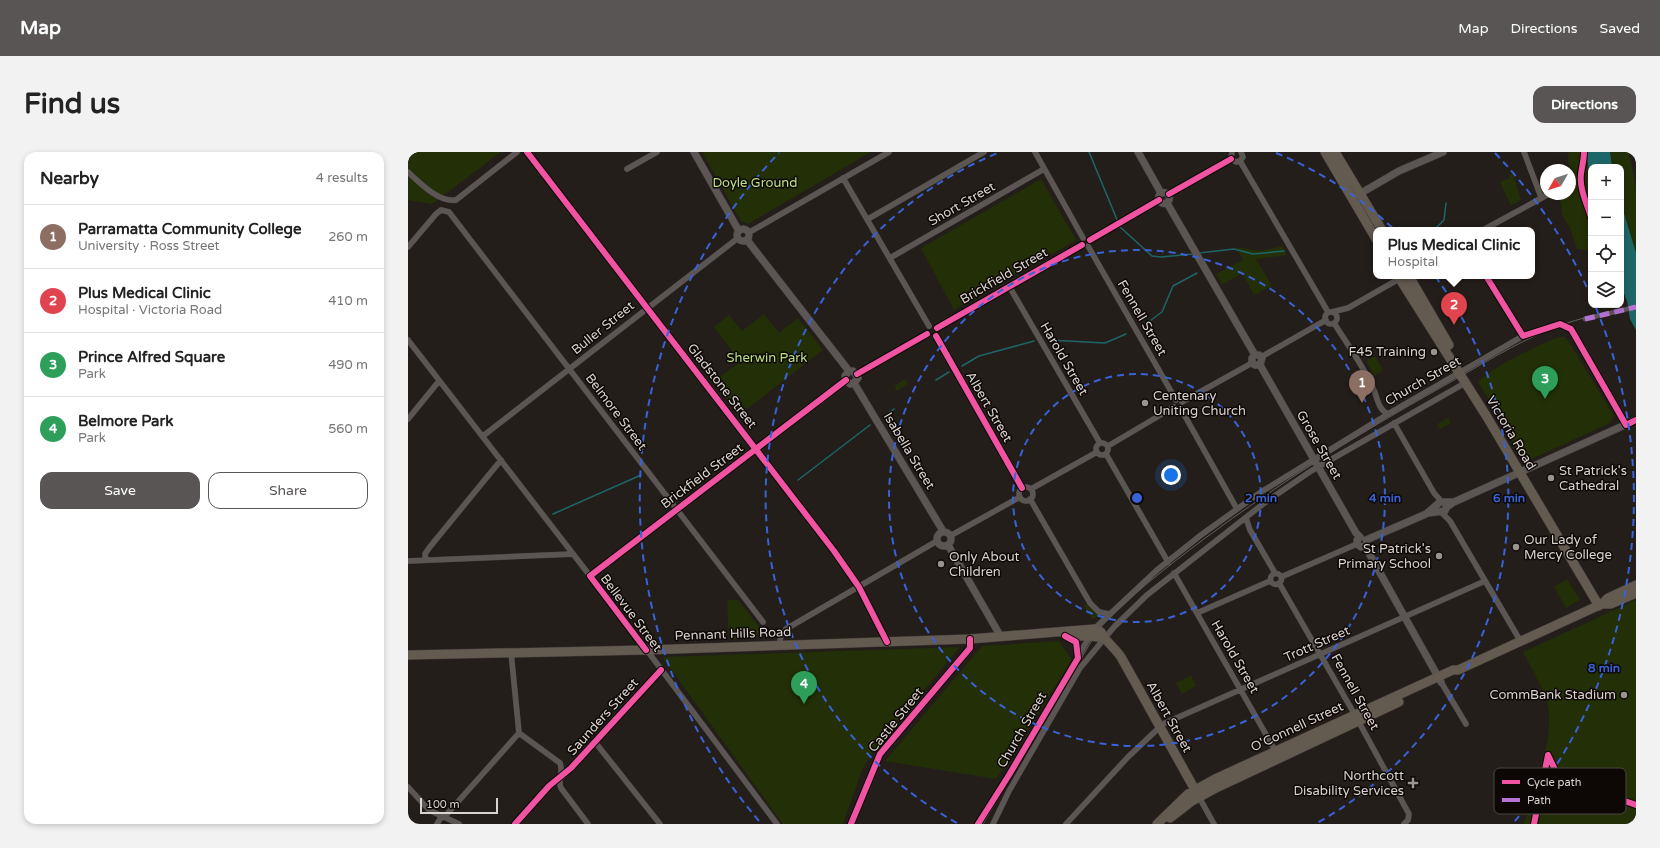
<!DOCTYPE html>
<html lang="en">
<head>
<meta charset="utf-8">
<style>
	:root { --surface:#fff; --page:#f2f2f2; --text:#222; --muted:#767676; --line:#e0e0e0; --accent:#585554 }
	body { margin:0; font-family:"Varela Round",sans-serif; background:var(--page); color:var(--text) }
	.controls { position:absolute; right:12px; top:12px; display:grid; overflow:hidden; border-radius:8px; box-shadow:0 2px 6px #0003 }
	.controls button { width:36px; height:36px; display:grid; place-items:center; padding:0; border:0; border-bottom:1px solid var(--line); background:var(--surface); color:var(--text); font:20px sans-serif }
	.compass { position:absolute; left:1132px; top:12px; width:36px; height:36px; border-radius:50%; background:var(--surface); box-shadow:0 2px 6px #0003; rotate:231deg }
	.scale { position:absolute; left:12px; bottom:10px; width:78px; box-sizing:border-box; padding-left:4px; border:2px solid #dad3cf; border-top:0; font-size:11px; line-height:14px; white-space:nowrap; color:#dad3cf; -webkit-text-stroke:3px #0d0806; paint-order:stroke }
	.you { position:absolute; left:763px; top:323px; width:14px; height:14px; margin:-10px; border:3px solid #fff; border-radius:50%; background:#1a73e8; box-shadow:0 0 0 6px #1a73e833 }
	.badge { display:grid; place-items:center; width:26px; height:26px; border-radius:50%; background:var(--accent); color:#fff; font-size:13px; font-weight:700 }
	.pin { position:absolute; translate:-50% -33px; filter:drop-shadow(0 1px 2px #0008) }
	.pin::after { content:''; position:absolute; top:21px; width:14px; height:12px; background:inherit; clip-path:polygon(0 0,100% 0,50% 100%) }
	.popup { position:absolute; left:965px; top:75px; width:162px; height:52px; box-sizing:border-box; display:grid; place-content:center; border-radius:8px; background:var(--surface); filter:drop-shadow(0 1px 3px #0005); font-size:13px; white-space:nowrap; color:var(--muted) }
	.popup b { font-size:15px; color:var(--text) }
	.popup::after { content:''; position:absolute; left:50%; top:100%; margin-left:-8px; border:8px solid transparent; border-top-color:var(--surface) }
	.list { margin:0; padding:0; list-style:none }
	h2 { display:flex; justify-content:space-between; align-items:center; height:52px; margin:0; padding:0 16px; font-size:17px }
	h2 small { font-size:13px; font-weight:400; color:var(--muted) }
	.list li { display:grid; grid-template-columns:26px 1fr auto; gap:12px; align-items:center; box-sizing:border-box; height:64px; padding:0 16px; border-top:1px solid var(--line) }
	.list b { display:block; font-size:15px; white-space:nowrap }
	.list p { margin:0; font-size:13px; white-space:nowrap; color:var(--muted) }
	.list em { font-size:13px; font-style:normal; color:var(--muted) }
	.actions { display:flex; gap:8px; padding:12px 16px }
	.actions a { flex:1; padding:9px 0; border:1px solid var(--accent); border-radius:12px; text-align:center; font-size:14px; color:var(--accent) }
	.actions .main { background:var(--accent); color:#fff }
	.icon { flex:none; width:22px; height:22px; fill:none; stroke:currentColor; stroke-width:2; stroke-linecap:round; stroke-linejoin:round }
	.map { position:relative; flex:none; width:1228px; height:672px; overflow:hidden; border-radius:12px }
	header { display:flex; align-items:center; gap:24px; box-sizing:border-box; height:56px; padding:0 20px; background:var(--accent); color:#fff }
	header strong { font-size:19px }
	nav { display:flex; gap:22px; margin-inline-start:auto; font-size:14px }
	.intro { display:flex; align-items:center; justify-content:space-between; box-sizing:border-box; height:96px; padding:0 24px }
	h1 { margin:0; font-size:28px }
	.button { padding:10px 18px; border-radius:12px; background:var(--accent); color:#fff; font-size:14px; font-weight:700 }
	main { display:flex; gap:24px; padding:0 24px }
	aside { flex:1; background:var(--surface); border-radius:12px; box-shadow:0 2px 6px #0003 }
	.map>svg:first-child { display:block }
	.green { fill:#232f07 }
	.water { fill:#1d6668 }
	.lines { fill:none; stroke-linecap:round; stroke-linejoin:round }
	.stream { stroke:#1d6668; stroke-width:1.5 }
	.pedestrian-casing { stroke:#3e3936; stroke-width:5 }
	.minor-casing { stroke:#3e3936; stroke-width:6 }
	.tertiary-casing { stroke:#3e3936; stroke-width:8 }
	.primary-casing { stroke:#3e3936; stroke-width:10 }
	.pedestrian { stroke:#5b5553; stroke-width:4 }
	.minor { stroke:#5b5553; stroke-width:5.5 }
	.tertiary { stroke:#5b5553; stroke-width:7 }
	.primary { stroke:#635a50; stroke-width:9 }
	.tram { stroke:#625e5b; stroke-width:1 }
	.quiet { stroke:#b673d3; stroke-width:5; stroke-dasharray:10 5; stroke-linecap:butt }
	.cycleway-casing { stroke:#0d0806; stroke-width:8 }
	.cycleway { stroke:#f153a3; stroke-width:6 }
	.ring { fill:none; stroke:#3962d7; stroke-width:2; stroke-dasharray:7 5 }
	.poi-dot { fill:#9a9490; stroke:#0d0806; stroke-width:1.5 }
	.labels { text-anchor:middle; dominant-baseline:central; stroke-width:3; stroke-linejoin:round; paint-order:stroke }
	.park-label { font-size:13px; fill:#bce086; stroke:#0d0806 }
	.street-label { font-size:13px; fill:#dad3cf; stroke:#0d0806 }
	.poi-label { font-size:13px; fill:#dad3cf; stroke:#0d0806; text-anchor:end }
	.key { fill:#0d0806; stroke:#4a4542; stroke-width:1 }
	.key-label { font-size:11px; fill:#dad3cf }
	.centre { fill:#3962d7; stroke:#0d0806; stroke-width:2 }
	.ring-label { font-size:12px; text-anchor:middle; font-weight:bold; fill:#3962d7; stroke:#0d0806; stroke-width:3; stroke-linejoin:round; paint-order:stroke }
</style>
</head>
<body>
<header>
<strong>Map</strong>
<nav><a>Map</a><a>Directions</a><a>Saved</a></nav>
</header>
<div class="intro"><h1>Find us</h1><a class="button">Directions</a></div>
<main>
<aside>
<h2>Nearby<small>4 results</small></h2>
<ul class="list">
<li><span class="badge" style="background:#8d6e63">1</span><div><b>Parramatta Community College</b><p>University · Ross Street</p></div><em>260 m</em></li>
<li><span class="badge" style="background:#e0444e">2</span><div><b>Plus Medical Clinic</b><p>Hospital · Victoria Road</p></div><em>410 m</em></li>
<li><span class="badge" style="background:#2e9e5b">3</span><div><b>Prince Alfred Square</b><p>Park</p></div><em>490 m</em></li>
<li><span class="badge" style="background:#2e9e5b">4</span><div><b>Belmore Park</b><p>Park</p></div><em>560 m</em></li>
</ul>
<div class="actions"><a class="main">Save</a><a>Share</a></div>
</aside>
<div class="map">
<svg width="1228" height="672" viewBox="0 0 1228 672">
	<rect width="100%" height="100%" fill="#241e1a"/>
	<path class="green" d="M0 0H93L24 52 0 48Z
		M294 0H463L340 72 333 69Z
		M1160 0H1178L1183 31V99L1169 97 1162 76 1155 65 1151 42H1162Z
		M1202 0H1221L1228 36V101L1213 51V15H1204Z
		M1105 22 1113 48 1103 54 1092 30 1102 26 1101 23Z
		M633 27 668 88 546 158 513 96Z
		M874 94 879 103 848 107 864 134 846 143 834 121 814 133 808 122 835 108 828 95 852 99Z
		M356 162 371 181 390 166 415 198 331 263 305 230 332 210 306 175 321 163 334 179Z
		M1151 185H1157L1161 190 1206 264 1202 271 1119 309 1115 308 1070 230C1089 212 1126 195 1151 185Z
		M967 204 975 218 966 224 958 209Z
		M497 227 500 232 489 239 486 234Z
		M1040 266 1043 271 1032 277 1029 272Z
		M1159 427 1172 448 1158 456 1146 435Z
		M319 448H330L355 480 344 486 321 487Z
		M1228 448V672H1116C1126 639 1148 583 1139 550 1134 533 1123 516 1115 500Z
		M679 452 691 462 685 468 676 454Z
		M651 489 664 508 588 627 477 609 574 494Z
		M552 495 465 599 454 618 435 672H375L254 505Z
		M783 523 788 534 774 542 768 531Z"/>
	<path class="water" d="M1178 0H1202L1204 15H1183V31Z
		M1213 51 1228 101V178L1222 167 1219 149 1213 134Z"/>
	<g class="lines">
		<path class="stream" d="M681 0 710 70
			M711 74 744 104 753 105 785 102
			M1026 78 1036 68 1038 51
			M791 101 826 97 845 102 876 99
			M735 174 754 160 765 134 789 121
			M641 188 697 191 718 182
			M554 214 571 204 626 189
			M528 228 541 220
			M478 263 486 257
			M390 328 462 273
			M145 362 233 323"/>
		<defs>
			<path id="pedestrian" d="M1177 167 1228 155"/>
			<path id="minor" d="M119 0 426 399 451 435 479 490
				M627 0 675 86
				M1116 0 1133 45
				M823 7 828 10 832 9 835 5 833 0
				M823 7 824 0
				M832 9 920 160
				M219 17 249 0
				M0 20C12 31 31 51 48 48L109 0
				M435 26 521 174
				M761 42 823 7
				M460 67 576 0
				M1075 78 1141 42
				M340 81 481 0
				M682 88 751 48
				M680 94 768 248
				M0 95 28 62 33 58 41 60 355 470
				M482 106 636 17
				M1078 124 1115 184
				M601 134 692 291
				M924 160 940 156 991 127
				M917 166a6 6 0 1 1 12 0a6 6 0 1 1-12 0Z
				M926 171C939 192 955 213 965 236 969 244 970 258 980 262
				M529 176 674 93
				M528 184 614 336
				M0 188 223 477 369 672
				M853 205 918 168
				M449 222 519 182
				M774 250 844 211
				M773 257 829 357
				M0 267 31 229
				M986 271 1026 341 1034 350
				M75 284 330 86
				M688 297a6 6 0 1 1 12 0a6 6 0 1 1-12 0Z
				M700 294 766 255
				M698 302 760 410
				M611 342a7 7 0 1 1 14 0a7 7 0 1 1-14 0Z
				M623 337 689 300
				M622 347 682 451 691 460 701 462
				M1033 360 1042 369 1113 490
				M838 366 842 378 867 421
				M542 384 612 345
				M18 408 17 402 21 396 93 308
				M0 409 165 402
				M766 421 868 600
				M862.5 427a5.5 5.5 0 1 1 11 0a5.5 5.5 0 1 1-11 0Z
				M182 424 438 228
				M873 425 949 392
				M871 431 947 563 1001 662 1000 668 996 672
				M789 461 862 429
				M657 484 668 490 670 503
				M371 493 373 484 378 477 529 389
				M103 500 111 581
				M1033 530 1058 572
				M111 581 152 611C156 620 149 627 153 636L180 672
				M187 590 252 672
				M152 627 253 518
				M0 635 21 658 51 672
				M791 645 806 672
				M29 672 32 667 39 662 111 581
				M443 672 472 602 562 496V487
				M570 672 601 623 686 477 749 418 793 383 853 340 980 262 1115 184 1152 172 1163 178 1218 273
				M585 672 601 639 672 516 706 475 739 443 855 352 903 319 1057 231
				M658 672 720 605 755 572 1077 429"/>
			<path id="tertiary" d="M286 0 331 79
				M730 0 753 41
				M750.5 46a5.5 5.5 0 1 1 11 0a5.5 5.5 0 1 1-11 0Z
				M948 44 991 19 1035 0
				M759 51 847 203
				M329 83a6 6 0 1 1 12 0a6 6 0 1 1-12 0Z
				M339 88 441 219
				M847 203 844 206V211L847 213H852
				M847 203H851L854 206 852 213
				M852 213 948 381 952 385
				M441 219 437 224 438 228 442 232 446 231
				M441 219H445L450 226 446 231
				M446 231 535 379
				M1039 355 1046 350 1228 268
				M1020 361 1037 359 1039 352
				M529 387a7 7 0 1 1 14 0a7 7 0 1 1-14 0Z
				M952 385 949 388V392L953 395 957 394
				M958 388 1018 362 1032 350H1046
				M540 393 593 485
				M957 394 1033 530"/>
			<path id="primary" d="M917 0 968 87
				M927 0 974 78
				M990 124 1079 265 1191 454
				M1001 124 1041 193
				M1194 452H1203L1228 441
				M666 484H682L696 486
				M0 503 238 498 562 487 686 477 693 480C697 489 707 496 713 505L791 645
				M762 666 784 649 806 637 991 550
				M749 672 780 642 809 626 1045 518H1050L1183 457 1194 452 1200 446 1228 433"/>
		</defs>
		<use href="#pedestrian" class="pedestrian-casing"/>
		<use href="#minor" class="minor-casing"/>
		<use href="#tertiary" class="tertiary-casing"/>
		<use href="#primary" class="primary-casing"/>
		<use href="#pedestrian" class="pedestrian"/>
		<use href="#minor" class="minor"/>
		<use href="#tertiary" class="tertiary"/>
		<use href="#primary" class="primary"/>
		<path class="tram" d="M575 672 690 478C722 443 759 415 796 387 871 331 950 282 1032 236 1070 215 1108 190 1148 175 1174 165 1201 160 1228 154"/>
		<path class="quiet" d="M1177 167 1228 155"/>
		<defs>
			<path id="cycleway" d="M119 0 426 399 451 435 479 490
				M1176 0C1176 8 1174 14 1173 22 1171 36 1179 52 1183 65
				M761 42 823 7
				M682 88 751 48
				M1078 124 1115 184 1152 172 1163 177 1218 273 1228 268
				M529 176 674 93
				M528 184 614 336
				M449 222 519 182
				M238 498 182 424 438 228
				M1140 603 1151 626 1228 653
				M107 672 141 634 163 616 253 518
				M443 672 472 602 562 496V487
				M570 672 601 623 670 506 668 490 657 484
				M1126 672 1140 603"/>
		</defs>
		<use href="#cycleway" class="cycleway-casing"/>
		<use href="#cycleway" class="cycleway"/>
	</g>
	<g class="ring">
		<circle cx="729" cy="346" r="124"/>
		<circle cx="729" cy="346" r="248"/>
		<path d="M549 671A372 372 0 0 1 590 1M868 1A372 372 0 0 1 909 671"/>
		<path d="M351 669A497 497 0 0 1 371 1M1087 1A497 497 0 0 1 1181 140M1188 156A497 497 0 0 1 1107 669"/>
	</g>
	<g class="poi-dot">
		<circle cx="1026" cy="200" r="4"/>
		<circle cx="737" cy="251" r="4"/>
		<circle cx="1143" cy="326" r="4"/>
		<circle cx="1108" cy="395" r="4"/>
		<circle cx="1031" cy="404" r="4"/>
		<circle cx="533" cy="412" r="4"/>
		<circle cx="1216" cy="543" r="4"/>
		<path d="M1003 625h4v4h4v4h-4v4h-4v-4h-4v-4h4z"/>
	</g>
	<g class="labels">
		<g class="park-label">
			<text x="347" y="31">Doyle Ground</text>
			<text x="359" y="206">Sherwin Park</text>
		</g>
		<g class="street-label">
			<text transform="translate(554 52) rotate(-30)">Short Street</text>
			<text transform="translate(596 124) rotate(-30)">Brickfield Street</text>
			<text transform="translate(734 166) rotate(60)">Fennell Street</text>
			<text transform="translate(195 176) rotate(-39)">Buller Street</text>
			<text transform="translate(656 207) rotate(60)">Harold Street</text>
			<text transform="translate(1015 229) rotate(-30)">Church Street</text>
			<text transform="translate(314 234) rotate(52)">Gladstone Street</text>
			<text transform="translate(581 255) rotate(60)">Albert Street</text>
			<text transform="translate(208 260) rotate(53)">Belmore Street</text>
			<text transform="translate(1103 281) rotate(59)">Victoria Road</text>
			<text transform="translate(911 293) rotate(60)">Grose Street</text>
			<text transform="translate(501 299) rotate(59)">Isabella Street</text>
			<text transform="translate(294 324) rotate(-37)">Brickfield Street</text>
			<text transform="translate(223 461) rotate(53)">Bellevue Street</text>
			<text transform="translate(325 482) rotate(-2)">Pennant Hills Road</text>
			<text transform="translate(909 492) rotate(-24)">Trott Street</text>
			<text transform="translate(827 505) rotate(60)">Harold Street</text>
			<text transform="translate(947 540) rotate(61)">Fennell Street</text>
			<text transform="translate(195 565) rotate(-48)">Saunders Street</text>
			<text transform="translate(761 565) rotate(61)">Albert Street</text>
			<text transform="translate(488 568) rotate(-51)">Castle Street</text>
			<text transform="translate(889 575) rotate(-25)">O'Connell Street</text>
			<text transform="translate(614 578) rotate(-60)">Church Street</text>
		</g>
		<g class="poi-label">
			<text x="1018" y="200">F45 Training</text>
			<text x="745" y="244" text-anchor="start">Centenary<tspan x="745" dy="15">Uniting Church</tspan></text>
			<text x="1151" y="319" text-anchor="start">St Patrick's<tspan x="1151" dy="15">Cathedral</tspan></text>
			<text x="1116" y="388" text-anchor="start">Our Lady of<tspan x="1116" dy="15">Mercy College</tspan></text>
			<text x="1023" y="397">St Patrick's<tspan x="1023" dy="15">Primary School</tspan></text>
			<text x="541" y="405" text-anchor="start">Only About<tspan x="541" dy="15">Children</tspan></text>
			<text x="1208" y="543">CommBank Stadium</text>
			<text x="996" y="624">Northcott<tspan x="996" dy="15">Disability Services</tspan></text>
		</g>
	</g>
	<rect x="1086" y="616" width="132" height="46" rx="6" class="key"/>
	<rect x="1094" y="628" width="18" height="4" fill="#f153a3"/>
	<rect x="1094" y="646" width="18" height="4" fill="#b673d3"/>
	<g class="key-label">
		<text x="1119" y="634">Cycle path</text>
		<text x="1119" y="652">Path</text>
	</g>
	<circle cx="729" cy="346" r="6" class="centre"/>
	<g class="ring-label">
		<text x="853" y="350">2 min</text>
		<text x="977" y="350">4 min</text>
		<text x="1101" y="350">6 min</text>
		<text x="1196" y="520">8 min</text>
	</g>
</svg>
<div class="controls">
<button>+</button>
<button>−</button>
<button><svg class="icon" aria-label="locate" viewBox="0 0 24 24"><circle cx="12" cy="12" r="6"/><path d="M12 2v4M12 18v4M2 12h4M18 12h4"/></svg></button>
<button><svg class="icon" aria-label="layers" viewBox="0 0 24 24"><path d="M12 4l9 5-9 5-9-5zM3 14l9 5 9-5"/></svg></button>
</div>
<svg class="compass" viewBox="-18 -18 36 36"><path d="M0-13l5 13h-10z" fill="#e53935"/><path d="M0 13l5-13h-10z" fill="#767676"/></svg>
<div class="scale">100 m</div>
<div class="you"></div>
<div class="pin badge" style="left:954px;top:251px;background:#8d6e63">1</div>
<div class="pin badge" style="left:1046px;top:173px;background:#e0444e">2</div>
<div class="popup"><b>Plus Medical Clinic</b>Hospital</div>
<div class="pin badge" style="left:1137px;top:247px;background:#2e9e5b">3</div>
<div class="pin badge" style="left:396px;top:552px;background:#2e9e5b">4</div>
</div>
</main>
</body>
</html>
